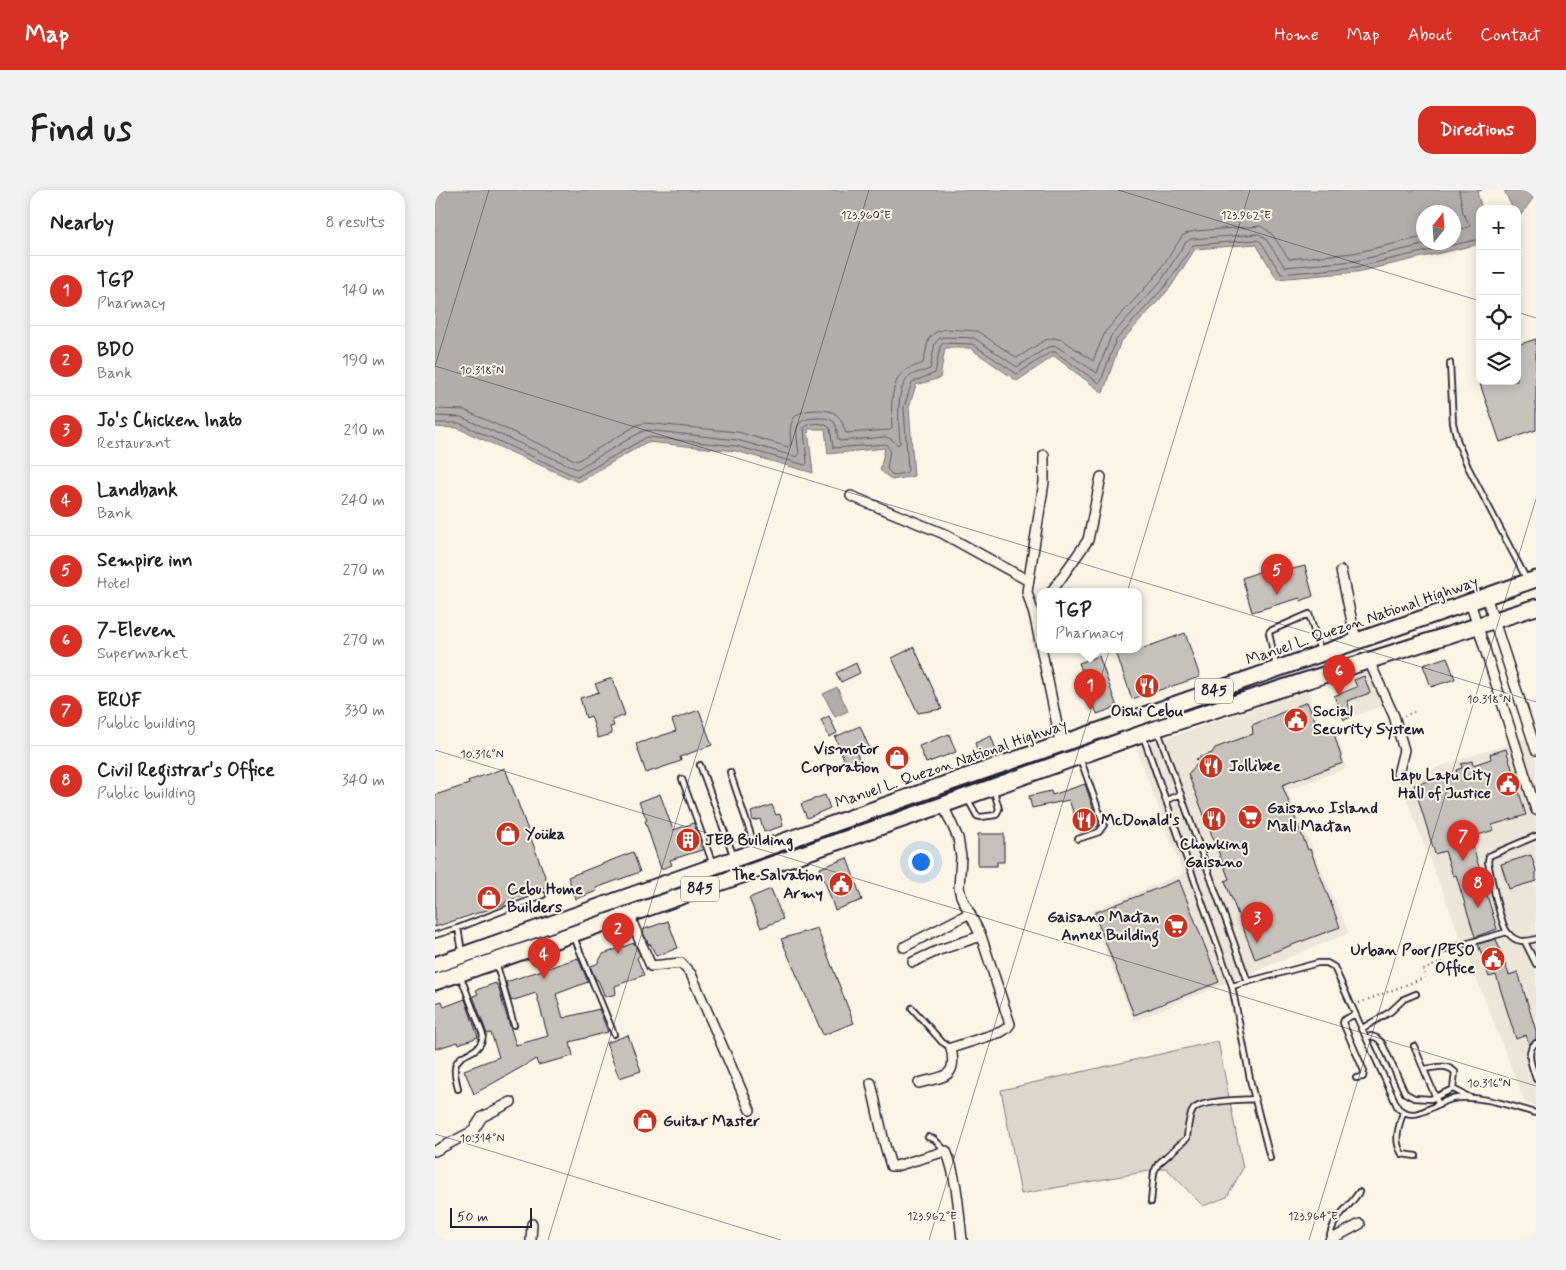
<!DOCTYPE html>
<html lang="en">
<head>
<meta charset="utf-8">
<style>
	:root { --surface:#fff; --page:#f2f2f2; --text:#222; --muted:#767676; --line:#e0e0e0; --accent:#d93025 }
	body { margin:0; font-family:Mynerve,sans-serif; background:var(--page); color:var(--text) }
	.controls { position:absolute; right:15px; top:15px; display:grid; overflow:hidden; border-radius:10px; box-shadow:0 2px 12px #0003 }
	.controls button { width:45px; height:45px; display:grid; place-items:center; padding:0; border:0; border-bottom:1px solid var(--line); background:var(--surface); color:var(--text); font:25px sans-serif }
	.compass { position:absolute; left:981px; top:15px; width:45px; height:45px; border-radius:50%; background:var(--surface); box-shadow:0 2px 12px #0003; rotate:17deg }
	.scale { position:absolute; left:15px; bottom:12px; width:82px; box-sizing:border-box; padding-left:5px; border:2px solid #22223b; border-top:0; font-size:14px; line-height:18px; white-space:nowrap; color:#22223b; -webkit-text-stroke:4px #fcf5e5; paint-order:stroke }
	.you { position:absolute; left:485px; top:671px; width:18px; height:18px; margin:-12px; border:4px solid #fff; border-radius:50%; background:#1a73e8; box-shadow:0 0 0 8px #1a73e833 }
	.badge { display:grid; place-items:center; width:32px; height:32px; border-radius:50%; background:var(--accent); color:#fff; font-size:16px; font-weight:700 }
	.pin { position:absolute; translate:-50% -41px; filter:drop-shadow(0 1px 2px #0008) }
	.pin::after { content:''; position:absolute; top:26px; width:18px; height:15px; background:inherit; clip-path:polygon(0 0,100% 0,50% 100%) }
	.popup { position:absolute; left:602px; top:398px; width:105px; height:65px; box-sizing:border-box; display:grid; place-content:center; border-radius:10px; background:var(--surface); filter:drop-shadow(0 1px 4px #0005); font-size:16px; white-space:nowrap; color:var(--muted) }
	.popup b { font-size:19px; color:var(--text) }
	.popup::after { content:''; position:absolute; left:50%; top:100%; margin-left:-10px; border:10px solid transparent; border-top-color:var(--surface) }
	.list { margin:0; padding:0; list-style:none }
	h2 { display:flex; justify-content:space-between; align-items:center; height:65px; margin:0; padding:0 20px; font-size:21px }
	h2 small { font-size:16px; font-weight:400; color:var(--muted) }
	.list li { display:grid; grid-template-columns:32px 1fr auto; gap:15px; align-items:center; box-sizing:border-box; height:70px; padding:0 20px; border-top:1px solid var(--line) }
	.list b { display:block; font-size:19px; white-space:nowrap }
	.list p { margin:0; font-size:16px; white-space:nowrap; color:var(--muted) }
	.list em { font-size:16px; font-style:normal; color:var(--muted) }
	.icon { flex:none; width:28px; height:28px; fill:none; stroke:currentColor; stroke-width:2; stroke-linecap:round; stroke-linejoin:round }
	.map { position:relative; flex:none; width:1101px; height:1050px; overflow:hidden; border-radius:15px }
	header { display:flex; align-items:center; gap:30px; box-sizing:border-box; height:70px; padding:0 25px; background:var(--accent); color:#fff }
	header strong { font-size:24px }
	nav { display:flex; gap:28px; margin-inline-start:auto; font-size:18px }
	.intro { display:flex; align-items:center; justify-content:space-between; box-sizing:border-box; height:120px; padding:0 30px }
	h1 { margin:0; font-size:35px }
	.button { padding:12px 22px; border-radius:15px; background:var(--accent); color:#fff; font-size:18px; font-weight:700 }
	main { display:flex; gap:30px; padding:0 30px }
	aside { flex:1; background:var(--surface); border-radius:15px; box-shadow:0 2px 12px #0003 }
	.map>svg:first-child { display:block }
	.built { fill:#ece5d8 }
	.green { fill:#dcd6cc; stroke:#7f7c84 }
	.water { fill:#b2adab; stroke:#78757e; fill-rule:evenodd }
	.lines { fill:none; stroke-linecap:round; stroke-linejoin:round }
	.shore { stroke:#5c5a68; stroke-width:1 }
	.building { fill:#c6c1bb; stroke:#22223b }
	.service-casing { stroke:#22223b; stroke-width:8 }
	.minor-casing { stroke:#22223b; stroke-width:12 }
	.primary-casing { stroke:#22223b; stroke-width:19 }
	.path { stroke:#22223b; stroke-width:2; stroke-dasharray:1 4; stroke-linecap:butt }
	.service { stroke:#fcf5e5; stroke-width:4.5 }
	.minor { stroke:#fcf5e5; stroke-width:9 }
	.primary { stroke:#fcf5e5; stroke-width:15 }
	.ticks { fill:none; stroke:#22223b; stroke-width:1; stroke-opacity:0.45 }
	.labels { text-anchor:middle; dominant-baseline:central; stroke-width:4; stroke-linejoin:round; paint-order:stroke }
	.shield { fill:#fcf5e5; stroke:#63616e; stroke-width:1 }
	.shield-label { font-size:15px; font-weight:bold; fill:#22223b }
	.street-label { font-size:16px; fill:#22223b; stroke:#fcf5e5 }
	.poi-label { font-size:16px; font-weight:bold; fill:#22223b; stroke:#fcf5e5; text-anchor:start }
	.ticks-label { font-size:12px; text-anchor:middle; fill:#22223b; stroke:#fcf5e5; stroke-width:4; stroke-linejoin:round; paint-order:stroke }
</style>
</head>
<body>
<header>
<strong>Map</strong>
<nav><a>Home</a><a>Map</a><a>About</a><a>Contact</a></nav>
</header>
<div class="intro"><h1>Find us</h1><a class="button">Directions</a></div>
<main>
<aside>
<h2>Nearby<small>8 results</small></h2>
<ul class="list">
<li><span class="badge">1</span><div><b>TGP</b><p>Pharmacy</p></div><em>140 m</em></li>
<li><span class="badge">2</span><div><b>BDO</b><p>Bank</p></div><em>190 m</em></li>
<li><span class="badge">3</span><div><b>Jo's Chicken Inato</b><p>Restaurant</p></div><em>210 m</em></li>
<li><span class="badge">4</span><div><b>Landbank</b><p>Bank</p></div><em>240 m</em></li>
<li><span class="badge">5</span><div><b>Sempire inn</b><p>Hotel</p></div><em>270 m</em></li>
<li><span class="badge">6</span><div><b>7-Eleven</b><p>Supermarket</p></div><em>270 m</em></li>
<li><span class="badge">7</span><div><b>ERUF</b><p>Public building</p></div><em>330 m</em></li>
<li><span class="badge">8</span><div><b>Civil Registrar's Office</b><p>Public building</p></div><em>340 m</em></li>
</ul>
</aside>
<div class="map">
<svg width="1101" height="1050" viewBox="0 0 1101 1050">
	<rect width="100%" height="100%" fill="#fcf5e5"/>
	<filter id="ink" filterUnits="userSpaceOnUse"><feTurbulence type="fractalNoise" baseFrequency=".02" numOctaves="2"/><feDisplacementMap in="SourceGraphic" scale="10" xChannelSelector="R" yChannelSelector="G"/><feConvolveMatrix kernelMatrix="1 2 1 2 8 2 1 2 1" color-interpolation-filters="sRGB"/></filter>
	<g filter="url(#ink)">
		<path class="built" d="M933 478 947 516 919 526 905 489Z
			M872 501 886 538 899 533 911 578 852 600 914 743 699 831 654 722 748 683 701 558Z
			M1101 545V916L1090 913 964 590Z"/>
		<path class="green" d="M783 851 808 978 792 1007 768 1016 731 978 586 1004 566 900Z"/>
		<path class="water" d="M0 0H1047L1042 2 1047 19H1045V54L922 82 842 89 821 54 760 59 735 98 685 153 668 203 619 166 582 191 535 158H510L505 188 481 195 474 217 479 286 457 290 445 280 450 258 393 264 390 239H373L378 283 301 261 212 252 143 292 22 238 0 237ZM1018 22V52H988V22Z
			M1069 0H1101V4L1083 29 1082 19H1078Z
			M402 497 413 521 400 527 388 504Z"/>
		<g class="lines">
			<path class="shore" d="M1018 41 1034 37 1035 35 1028 23 1024 0
				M0 219 29 220 142 271 202 235 209 233 303 242 353 257 356 254C353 229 358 220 384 220 391 220 398 221 403 226 408 231 408 238 411 243L455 240 457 238C456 222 455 192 469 181 475 177 482 176 488 173L494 148 501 142 510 139 542 141 582 168 610 150 619 148 628 150 658 171 670 142 720 87 748 45 759 41 826 36 836 43 854 69 919 63 988 47
				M0 226 26 227 142 279 206 242 212 240 302 250 362 267 364 264C362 243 355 228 383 228 389 228 395 228 399 232 403 237 401 246 404 251L450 247 456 249 463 255 465 253C464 236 460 201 473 188 478 182 488 182 495 179L500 153 505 148 510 147 539 148 582 177 613 157 621 156 662 183 676 146 726 91 750 53 756 49 824 44 830 48 850 77 920 71 1000 52
				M0 233H24L142 287 212 247 301 256 370 275 372 273 369 238C374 232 390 232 395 238L398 258 451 254 455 260 452 279 458 285 471 283 473 280 469 217 477 192 500 183 505 157 508 153 537 154 582 184 616 162H620L664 193 666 191 681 150 731 95 758 55 822 50 826 52 846 84 921 77 1045 49"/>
		</g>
		<path class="building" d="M1101 149V240L1065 252 1044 191H1082V155Z
			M843 375 845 382 870 376 878 406 866 411 865 408 817 422 807 388Z
			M750 443 765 487 697 509 680 459H706Z
			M479 457 507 519 483 523 457 468Z
			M664 466 682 517 662 524 644 473Z
			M1012 467 1020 489 996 497 988 475Z
			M421 473 425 483 406 492 401 483Z
			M929 486 935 503 912 511 918 526 909 530 899 506 922 497 919 490Z
			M177 488 190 525 177 530 179 536 175 537 177 544 163 548 156 526 151 528 145 508 164 502 160 494Z
			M872 512 885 541 897 537 908 573 847 595 873 660 875 659 905 737 820 769 790 691 794 689 753 584 764 572 761 569 777 563 780 558 818 544 817 535Z
			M264 520 277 555 245 567 246 571 211 583 201 554 241 541 237 530Z
			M394 526 402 543 394 547 386 530Z
			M425 536 434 557 421 562 426 573 413 579 400 547Z
			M514 544 521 562 491 573 484 556Z
			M556 546 561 560 544 566 540 553Z
			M1071 559 1091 625 1057 635 1059 640 1040 646 1042 652 1037 653 1062 739 1040 747 1021 685 1018 686 1010 661 1000 664 979 595 1022 583 1021 580 1027 578 1026 574 1037 571 1038 575 1056 569 1055 564Z
			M70 578 114 697 70 712V714L0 737V605L34 594 33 591Z
			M650 594 664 636 645 642 634 610 597 618 594 606 616 601 617 605Z
			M225 604 238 640 259 633 267 660 235 670 237 675 226 679 210 631 212 630 204 612Z
			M390 605 395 618 372 628 366 614Z
			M337 615 341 625 345 624 348 636 329 642 325 629 318 631 316 622Z
			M543 644H569V672H562V676H543Z
			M198 662 205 682 161 698 162 701 141 709 133 687Z
			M1096 665 1101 680V691L1074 699 1066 674Z
			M412 668 427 710 400 720 385 678Z
			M744 690 784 792 699 825 659 723Z
			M336 699 348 729 326 738 314 708Z
			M233 731 243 758 221 766 215 753 214 755 207 740Z
			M382 738 419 833 388 845 346 749Z
			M1061 749 1074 785 1083 782 1101 841V849L1094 854 1091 845 1081 849 1061 785 1054 787 1043 754Z
			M199 753 205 765 202 768 209 785 180 796 181 804 170 807 163 790H161L155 776 162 774 168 764Z
			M143 768 153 792 121 804 128 828 164 819 173 842 135 852 138 866 103 875 101 869 39 904 29 880 64 867 56 843 52 844 38 806 43 804 41 800 61 793V795H63L68 814 81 855 113 846 101 803 76 811 71 792Z
			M30 809 43 847 24 854 23 852 0 859V813L7 811 9 817Z
			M193 845 206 881 184 888 171 853Z"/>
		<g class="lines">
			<defs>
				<path id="service" d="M1015 173 1018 233 1023 253 1033 277 1092 390
					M841 476 834 443 835 441 874 424 885 461
					M723 541 813 792
					M708 546 797 796 816 894 835 968
					M265 575 297 662
					M295 582 319 654
					M247 589 276 669
					M532 608 542 626 546 627 561 625 564 619 559 601
					M732 610 746 604
					M1101 646 1054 666 1053 672C1056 687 1065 734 1073 743 1081 753 1090 752 1101 749
					M643 649 664 642 669 635 645 568
					M23 738 26 756
					M0 745 23 738 108 705
					M139 747 179 844
					M1090 752 1101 774
					M1005 761 1072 742
					M61 772 79 835
					M797 796 883 773H892L899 777 963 918C981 934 998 913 1017 909 1044 904 1075 916 1101 923
					M477 818 507 852 516 858
					M920 824 909 830 908 833 929 881 928 887 921 888
					M926 839 955 822 969 809 981 804
					M931 848 936 846 942 848 947 853 970 903 979 908 996 909 1018 899 1036 908
					M1101 853C1089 861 1098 878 1101 889
					M979 856 1004 915
					M989 879C1001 878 1010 873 1020 882L1018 899
					M23 899C22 892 19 885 20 878 22 860 46 867 48 845L25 785
					M968 922C964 937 958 950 967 964L981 966
					M493 947 499 949 510 960
					M716 1012 719 982 723 974 752 948C753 939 753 927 758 920 764 910 807 910 820 909
					M894 1050C898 1025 912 1021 924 1002"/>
				<path id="minor" d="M609 265V292L592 402 600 428 626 554
					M416 306 507 343 592 390
					M906 381 921 450
					M617 401 653 350 666 287
					M1051 406 1101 560
					M1035 412 1101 620
					M934 471 959 526 969 560 963 584
					M195 724 199 737 216 776 246 773 256 784 315 920
					M469 757 535 723
					M478 772 504 760 546 746
					M436 893 449 952 456 976H461L511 961C522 986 524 1023 527 1050
					M484 893C508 886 523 889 516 858L566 842 572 838 575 834 546 746 526 706 524 698 526 667 523 648 508 615
					M0 961 38 941 47 927 76 912
					M96 1050 97 1034
					M895 1050 925 1034"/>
				<path id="primary" d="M0 775 522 590 1101 389
					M0 792 508 615 723 538 1101 417"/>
			</defs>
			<use href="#service" class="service-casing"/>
			<use href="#minor" class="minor-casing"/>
			<use href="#primary" class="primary-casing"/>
			<path class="path" d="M969 526 979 522
				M924 813 991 787 988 780 1009 771 1008 768"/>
			<use href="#service" class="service"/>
			<use href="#minor" class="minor"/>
			<use href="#primary" class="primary"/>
		</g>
	</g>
	<path class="ticks" d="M683 0 1045 111M1082 122 1101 128M0 176 54 0M0 176 1101 512M0 560 1101 896M0 944 346 1050M113 1050 434 0M494 1050 815 0M874 1050 1101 309"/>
	<defs>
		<symbol id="restaurant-disc" viewBox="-11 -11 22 22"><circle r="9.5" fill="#c8321e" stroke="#fcf5e5"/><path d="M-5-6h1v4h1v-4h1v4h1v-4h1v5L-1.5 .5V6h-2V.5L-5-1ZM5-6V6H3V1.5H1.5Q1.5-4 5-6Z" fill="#fff"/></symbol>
		<symbol id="civic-disc" viewBox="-11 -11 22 22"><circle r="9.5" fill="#c8321e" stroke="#fcf5e5"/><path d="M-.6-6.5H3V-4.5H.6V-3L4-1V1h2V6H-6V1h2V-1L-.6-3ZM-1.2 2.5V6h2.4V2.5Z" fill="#fff"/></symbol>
		<symbol id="shop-disc" viewBox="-11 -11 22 22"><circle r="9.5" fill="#c8321e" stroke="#fcf5e5"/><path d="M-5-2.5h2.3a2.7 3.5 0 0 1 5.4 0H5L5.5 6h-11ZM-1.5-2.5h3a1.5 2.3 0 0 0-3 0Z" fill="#fff"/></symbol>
		<symbol id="supermarket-disc" viewBox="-11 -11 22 22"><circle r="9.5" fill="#c8321e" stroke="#fcf5e5"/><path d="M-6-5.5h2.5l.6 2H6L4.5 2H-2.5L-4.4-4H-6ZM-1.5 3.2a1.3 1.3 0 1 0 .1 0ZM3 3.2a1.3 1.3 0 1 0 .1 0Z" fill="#fff"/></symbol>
		<symbol id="building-disc" viewBox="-11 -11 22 22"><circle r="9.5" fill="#c8321e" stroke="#fcf5e5"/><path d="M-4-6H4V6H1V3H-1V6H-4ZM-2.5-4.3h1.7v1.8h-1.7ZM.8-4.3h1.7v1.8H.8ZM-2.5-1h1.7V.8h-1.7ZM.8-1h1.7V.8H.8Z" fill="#fff"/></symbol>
	</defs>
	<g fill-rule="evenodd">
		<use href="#restaurant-disc" x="698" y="482" width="28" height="28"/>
		<use href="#civic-disc" x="847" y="516" width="28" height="28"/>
		<use href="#shop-disc" x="448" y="554" width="28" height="28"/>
		<use href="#restaurant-disc" x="762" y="562" width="28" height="28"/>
		<use href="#civic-disc" x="1059" y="580" width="28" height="28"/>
		<use href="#supermarket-disc" x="801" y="613" width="28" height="28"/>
		<use href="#restaurant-disc" x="765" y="615" width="28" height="28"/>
		<use href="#restaurant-disc" x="635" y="616" width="28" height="28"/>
		<use href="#shop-disc" x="59" y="630" width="28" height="28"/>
		<use href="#building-disc" x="239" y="636" width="28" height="28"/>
		<use href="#civic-disc" x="392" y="680" width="28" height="28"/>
		<use href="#shop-disc" x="40" y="694" width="28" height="28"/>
		<use href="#supermarket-disc" x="727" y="722" width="28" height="28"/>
		<use href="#civic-disc" x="1044" y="755" width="28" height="28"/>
		<use href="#shop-disc" x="196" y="917" width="28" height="28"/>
	</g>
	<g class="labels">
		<g class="shield">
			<rect x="760" y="488.5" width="38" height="25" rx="4"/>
			<rect x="246" y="686.5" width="38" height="25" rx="4"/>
		</g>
		<g class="shield-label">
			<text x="779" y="501">845</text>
			<text x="265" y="699">845</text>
		</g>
		<g class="street-label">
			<text transform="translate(927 431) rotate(-19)">Manuel L. Quezon National Highway</text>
			<text transform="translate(516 574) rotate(-19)">Manuel L. Quezon National Highway</text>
		</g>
		<g class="poi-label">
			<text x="712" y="521" text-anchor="middle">Oishi Cebu</text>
			<text x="878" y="521">Social<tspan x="878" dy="18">Security System</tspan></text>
			<text x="444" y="559" text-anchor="end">Vismotor<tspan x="444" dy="18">Corporation</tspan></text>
			<text x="794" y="576">Jollibee</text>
			<text x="1056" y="585" text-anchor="end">Lapu Lapu City<tspan x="1056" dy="18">Hall of Justice</tspan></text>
			<text x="832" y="618">Gaisano Island<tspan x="832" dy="18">Mall Mactan</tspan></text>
			<text x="666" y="630">McDonald's</text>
			<text x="90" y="644">Yoüka</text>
			<text x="270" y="650">JEB Building</text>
			<text x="779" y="654" text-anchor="middle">Chowking<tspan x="779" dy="18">Gaisano</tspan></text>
			<text x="388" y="685" text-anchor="end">The Salvation<tspan x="388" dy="18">Army</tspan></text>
			<text x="72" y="699">Cebu Home<tspan x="72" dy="18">Builders</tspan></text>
			<text x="724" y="727" text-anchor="end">Gaisano Mactan<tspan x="724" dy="18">Annex Building</tspan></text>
			<text x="1040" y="760" text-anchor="end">Urban Poor/PESO<tspan x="1040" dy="18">Office</tspan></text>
			<text x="228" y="931">Guitar Master</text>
		</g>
	</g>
	<g class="ticks-label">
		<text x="431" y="29">123.960°E</text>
		<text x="811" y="29">123.962°E</text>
		<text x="47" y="184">10.318°N</text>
		<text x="1054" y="513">10.318°N</text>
		<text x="47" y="568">10.316°N</text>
		<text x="1054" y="897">10.316°N</text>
		<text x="47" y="952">10.314°N</text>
		<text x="497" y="1030">123.962°E</text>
		<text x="878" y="1030">123.964°E</text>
	</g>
</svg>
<div class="controls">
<button>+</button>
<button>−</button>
<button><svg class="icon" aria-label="locate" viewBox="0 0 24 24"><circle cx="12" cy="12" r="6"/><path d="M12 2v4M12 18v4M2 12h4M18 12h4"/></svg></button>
<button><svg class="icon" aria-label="layers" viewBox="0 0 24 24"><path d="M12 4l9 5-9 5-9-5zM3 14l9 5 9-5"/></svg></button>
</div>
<svg class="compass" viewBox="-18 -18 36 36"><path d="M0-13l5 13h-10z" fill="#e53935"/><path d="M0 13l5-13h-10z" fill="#767676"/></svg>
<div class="scale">50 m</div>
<div class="you"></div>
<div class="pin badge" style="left:655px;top:520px">1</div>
<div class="popup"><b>TGP</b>Pharmacy</div>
<div class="pin badge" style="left:183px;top:764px">2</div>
<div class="pin badge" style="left:822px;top:753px">3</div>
<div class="pin badge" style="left:109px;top:789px">4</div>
<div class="pin badge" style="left:842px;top:405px">5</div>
<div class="pin badge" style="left:904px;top:506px">6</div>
<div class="pin badge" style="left:1028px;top:671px">7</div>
<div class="pin badge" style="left:1043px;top:718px">8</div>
</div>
</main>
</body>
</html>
